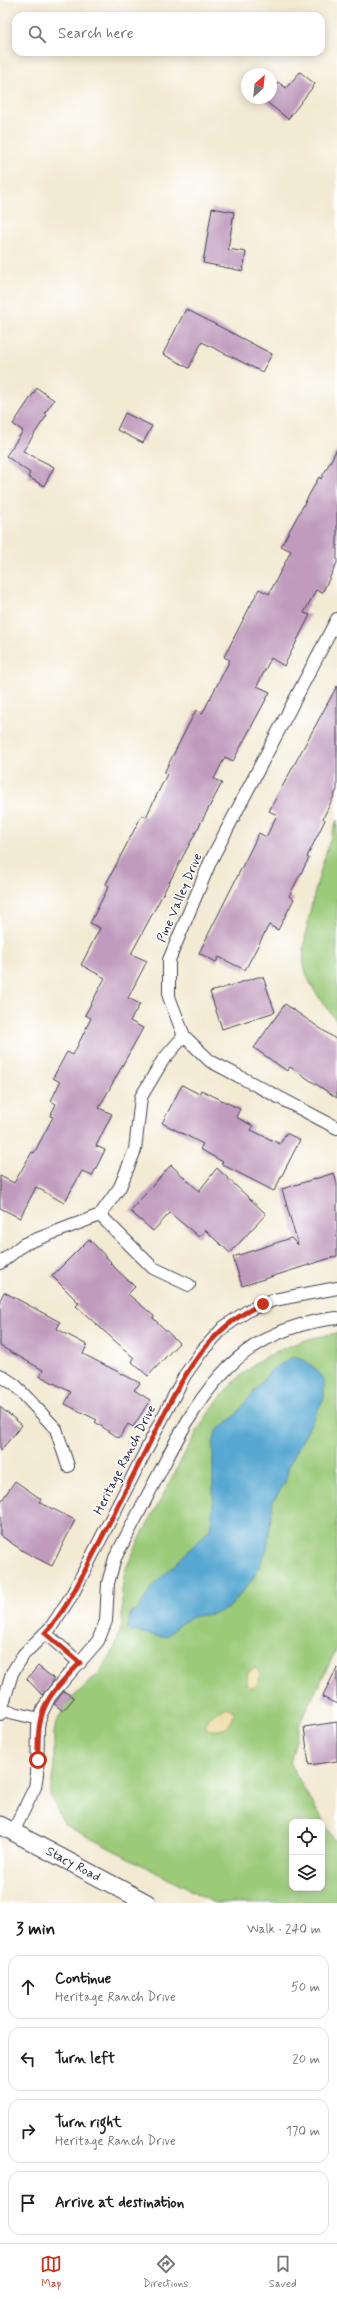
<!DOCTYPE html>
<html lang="en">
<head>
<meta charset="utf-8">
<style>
	:root { --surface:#fff; --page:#f2f2f2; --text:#222; --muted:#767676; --line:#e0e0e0; --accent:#c8321e }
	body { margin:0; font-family:Mynerve,sans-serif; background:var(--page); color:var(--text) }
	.controls { position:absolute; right:12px; bottom:12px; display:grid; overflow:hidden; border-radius:8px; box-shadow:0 2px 10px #0003 }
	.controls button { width:36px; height:36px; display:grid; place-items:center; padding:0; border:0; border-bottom:1px solid var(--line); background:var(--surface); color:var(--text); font:20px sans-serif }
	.compass { position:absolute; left:241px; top:68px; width:36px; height:36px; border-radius:50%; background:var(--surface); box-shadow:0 2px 10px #0003; rotate:27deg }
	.stop { position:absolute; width:12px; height:12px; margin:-9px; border:3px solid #c8321e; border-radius:50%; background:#fff }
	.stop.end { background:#c8321e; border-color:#fff; box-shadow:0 1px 4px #0008 }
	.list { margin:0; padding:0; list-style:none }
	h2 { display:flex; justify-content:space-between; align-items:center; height:52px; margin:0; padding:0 16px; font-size:17px }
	h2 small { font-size:13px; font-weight:400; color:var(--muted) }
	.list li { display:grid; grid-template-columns:26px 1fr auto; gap:12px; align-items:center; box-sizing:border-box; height:64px; margin:0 8px 8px; padding:0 8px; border:1px solid var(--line); border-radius:12px }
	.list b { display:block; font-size:15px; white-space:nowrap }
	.list p { margin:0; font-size:13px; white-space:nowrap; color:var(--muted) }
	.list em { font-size:13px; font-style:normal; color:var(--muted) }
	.icon { flex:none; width:22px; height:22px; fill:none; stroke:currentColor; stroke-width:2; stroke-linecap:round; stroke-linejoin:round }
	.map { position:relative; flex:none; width:337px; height:1903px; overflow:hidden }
	.search { position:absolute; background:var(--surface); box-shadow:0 2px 10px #0003; left:12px; right:12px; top:12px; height:44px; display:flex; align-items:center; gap:10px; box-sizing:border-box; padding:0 14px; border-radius:12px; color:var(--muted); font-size:15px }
	.sheet { height:340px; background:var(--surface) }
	nav { display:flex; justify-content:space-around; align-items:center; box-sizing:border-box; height:56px; border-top:1px solid var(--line); background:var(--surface); font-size:11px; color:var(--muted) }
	nav a { display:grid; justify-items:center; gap:2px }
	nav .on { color:var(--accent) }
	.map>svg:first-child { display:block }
	.green { fill:#9bca79; stroke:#5e765a; fill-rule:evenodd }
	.sand { fill:#eeda9e; stroke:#887e6c }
	.water { fill:#57a7d1; stroke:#3c6486 }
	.building { fill:#c09bbd }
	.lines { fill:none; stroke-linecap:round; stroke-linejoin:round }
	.minor-casing { stroke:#414052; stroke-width:14 }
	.secondary-casing { stroke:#414052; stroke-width:19 }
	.minor { stroke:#fff; stroke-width:12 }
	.secondary { stroke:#fff; stroke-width:17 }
	.route { stroke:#c8321e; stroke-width:5 }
	.labels { text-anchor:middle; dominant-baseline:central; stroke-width:3; stroke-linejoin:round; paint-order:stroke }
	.street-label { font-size:13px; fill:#22223b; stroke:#fff }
</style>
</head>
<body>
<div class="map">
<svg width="337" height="1903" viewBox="0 0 337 1903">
	<rect width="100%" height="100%" fill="#fff"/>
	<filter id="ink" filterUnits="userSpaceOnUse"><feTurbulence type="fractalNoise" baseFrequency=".025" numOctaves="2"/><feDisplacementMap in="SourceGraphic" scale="8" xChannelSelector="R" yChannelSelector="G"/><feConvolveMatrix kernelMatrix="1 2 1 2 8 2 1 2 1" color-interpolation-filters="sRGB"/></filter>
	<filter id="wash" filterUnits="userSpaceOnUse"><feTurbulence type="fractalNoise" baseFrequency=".012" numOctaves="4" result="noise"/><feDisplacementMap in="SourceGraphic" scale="16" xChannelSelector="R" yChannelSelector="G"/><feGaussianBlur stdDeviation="0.9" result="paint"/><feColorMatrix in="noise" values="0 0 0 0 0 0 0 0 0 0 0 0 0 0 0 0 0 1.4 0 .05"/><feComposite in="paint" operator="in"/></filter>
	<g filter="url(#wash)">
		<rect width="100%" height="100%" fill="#f3ead3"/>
		<path class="green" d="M337 820V1021C325 1005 311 990 305 970 297 942 326 850 337 820Z
			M337 1333V1648L300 1723 290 1764 334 1840 337 1841V1903H215L65 1825 50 1796 54 1765V1733L56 1723 66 1704 100 1672 114 1650 122 1625V1590L125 1571C137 1542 153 1514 168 1486 209 1405 239 1349 337 1333ZM292 1822H322V1888H292Z"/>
		<path class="sand" d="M256 1668 260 1674 259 1683 254 1688 248 1687 247 1683 248 1672Z
			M226 1707 234 1711C233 1727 222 1733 207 1729L205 1725 208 1718Z"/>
		<path class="water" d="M294 1356 303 1359 316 1369 324 1381V1398L289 1466 285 1483 273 1501 267 1549 253 1579 229 1608 212 1614 195 1616 181 1623 167 1636 160 1637 135 1631 132 1633 127 1628 131 1612 137 1611 152 1587 210 1529 213 1507V1444L216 1431 235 1416 271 1370Z"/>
		<g id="blocks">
			<path class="building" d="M300 72 315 84 288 119 264 100 271 98V91L278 82 286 88Z
				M212 208 234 212 228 249 246 252 243 271 203 263Z
				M186 309 272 354 262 372 202 342 189 368 163 354Z
				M37 388 54 400 45 413 47 415 23 451 54 467 44 486 28 477 30 473 6 456 23 431 13 424Z
				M125 413 152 426 143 443 117 430Z
				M337 449V563L322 593 316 590 304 613 310 615 284 666 271 658 257 686 270 692 233 761 225 757 214 779 222 783 131 954 147 961 128 998 140 1004 130 1021 143 1028 99 1108 112 1114 96 1146 105 1150 92 1176 82 1171 64 1203 36 1187 20 1218 0 1208V1176L14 1183 32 1152 34 1153 53 1117 50 1116 56 1104 51 1101 60 1082 53 1078 67 1052 73 1055 91 1018 85 1015 105 978 81 965 100 928 90 923 109 886 106 884 142 815 146 817 167 774 164 773 196 710 202 714 230 660 224 657 259 589 269 594 291 551 281 546 319 477 321 479Z
				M337 686V790L323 818 325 820 307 857 309 858 289 896 294 899 278 930 269 925 245 970 219 957 216 962 199 953 259 833 266 837 277 815 269 811Z
				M258 977H263L275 1012 222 1029 210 992Z
				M285 1004 337 1040V1098L290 1067 287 1071 254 1048Z
				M182 1085 199 1094 201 1090 240 1109 236 1117 253 1126 251 1130 280 1144 286 1133 300 1140 274 1191 221 1164 223 1162 200 1149 203 1144 162 1123Z
				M171 1165 199 1191 217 1168 266 1214 230 1253 205 1230 199 1237 170 1213 153 1231 130 1211Z
				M334 1173 337 1184V1256L242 1286 233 1257 291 1238 298 1245 282 1189Z
				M89 1239 111 1262 110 1263 135 1287 128 1294 154 1316 153 1318 179 1343 148 1376 132 1362 134 1358 76 1306 79 1303 52 1276Z
				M4 1292 60 1322 57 1329 87 1345 83 1354 140 1383 134 1390 150 1400 133 1427 128 1424 119 1438 95 1422 97 1420 65 1404 71 1392 40 1376 43 1370 0 1346V1300Z
				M0 1407 22 1425 0 1451Z
				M15 1481 41 1499 39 1502 75 1520 52 1566 23 1551 0 1535V1503Z
				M38 1666 53 1678V1682L42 1695 27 1679Z
				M337 1668V1704L322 1697Z
				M64 1691 74 1698 63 1711 54 1704Z
				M337 1722V1761L309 1765 304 1727Z"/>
		</g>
	</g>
	<g filter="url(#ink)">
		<use href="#blocks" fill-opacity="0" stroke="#414052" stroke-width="1"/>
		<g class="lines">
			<defs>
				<path id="minor" d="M337 619 211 860 169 960V997L184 1036 210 1061 337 1128
					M100 1215 153 1268 189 1285
					M0 1263 24 1244 100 1215 120 1187 135 1150 141 1097 163 1060 184 1036
					M0 1375 15 1385 56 1429 68 1466
					M45 1633 80 1663
					M1 1710 40 1719
					M0 1714 12 1673 24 1654 51 1627 72 1595 163 1417 185 1375 202 1351 224 1327 249 1310 274 1300 337 1288
					M13 1832 35 1787 37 1774 38 1727 40 1716 50 1696 98 1641 106 1621 108 1583 115 1558C131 1527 147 1497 163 1466 203 1388 241 1328 337 1318"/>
				<g id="secondary">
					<path id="s1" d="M0 1825 147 1903"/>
				</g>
			</defs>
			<use href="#minor" class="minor-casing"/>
			<use href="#secondary" class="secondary-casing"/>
			<use href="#minor" class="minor"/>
			<use href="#secondary" class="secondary"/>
		</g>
	</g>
	<g class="lines" filter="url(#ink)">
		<path class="route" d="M38 1760C37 1709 44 1699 80 1663L45 1633C66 1611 79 1582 93 1555 111 1520 128 1485 146 1450 175 1393 201 1329 263 1304"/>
	</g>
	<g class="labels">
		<g class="street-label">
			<text transform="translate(180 898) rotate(-67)">Pine Valley Drive</text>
			<text transform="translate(125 1460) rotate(-63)">Heritage Ranch Drive</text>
			<text stroke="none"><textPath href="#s1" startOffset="83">Stacy Road</textPath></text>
		</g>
	</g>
</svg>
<div class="controls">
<button><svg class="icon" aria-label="locate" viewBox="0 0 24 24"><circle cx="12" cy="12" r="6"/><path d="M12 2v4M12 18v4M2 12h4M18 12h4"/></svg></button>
<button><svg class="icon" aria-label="layers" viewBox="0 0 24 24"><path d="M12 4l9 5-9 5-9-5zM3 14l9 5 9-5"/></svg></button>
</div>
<svg class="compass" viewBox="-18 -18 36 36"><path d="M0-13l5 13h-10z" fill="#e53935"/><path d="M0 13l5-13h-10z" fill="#767676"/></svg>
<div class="stop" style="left:38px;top:1760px"></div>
<div class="stop end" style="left:263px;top:1304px"></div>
<div class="search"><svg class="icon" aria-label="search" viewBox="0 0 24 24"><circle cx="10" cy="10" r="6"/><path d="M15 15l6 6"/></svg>Search here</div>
</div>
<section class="sheet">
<h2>3 min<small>Walk · 240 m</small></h2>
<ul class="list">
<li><svg class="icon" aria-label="ahead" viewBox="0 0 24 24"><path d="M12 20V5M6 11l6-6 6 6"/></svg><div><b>Continue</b><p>Heritage Ranch Drive</p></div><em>50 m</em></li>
<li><svg class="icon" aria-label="left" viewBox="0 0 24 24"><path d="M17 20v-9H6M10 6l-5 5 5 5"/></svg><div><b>Turn left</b></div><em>20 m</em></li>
<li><svg class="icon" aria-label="right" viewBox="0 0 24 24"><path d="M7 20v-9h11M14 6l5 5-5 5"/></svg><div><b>Turn right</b><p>Heritage Ranch Drive</p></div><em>170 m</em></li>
<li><svg class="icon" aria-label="arrive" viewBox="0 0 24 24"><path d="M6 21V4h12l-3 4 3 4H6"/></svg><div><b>Arrive at destination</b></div></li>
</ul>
</section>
<nav>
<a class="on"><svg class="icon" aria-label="map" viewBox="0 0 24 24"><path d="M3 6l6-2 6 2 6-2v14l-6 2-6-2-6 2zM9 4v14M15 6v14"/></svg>Map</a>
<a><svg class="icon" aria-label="directions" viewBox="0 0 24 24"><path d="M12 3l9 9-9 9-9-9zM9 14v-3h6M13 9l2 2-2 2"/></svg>Directions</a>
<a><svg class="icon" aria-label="saved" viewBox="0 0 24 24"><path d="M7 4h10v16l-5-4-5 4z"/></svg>Saved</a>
</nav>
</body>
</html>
